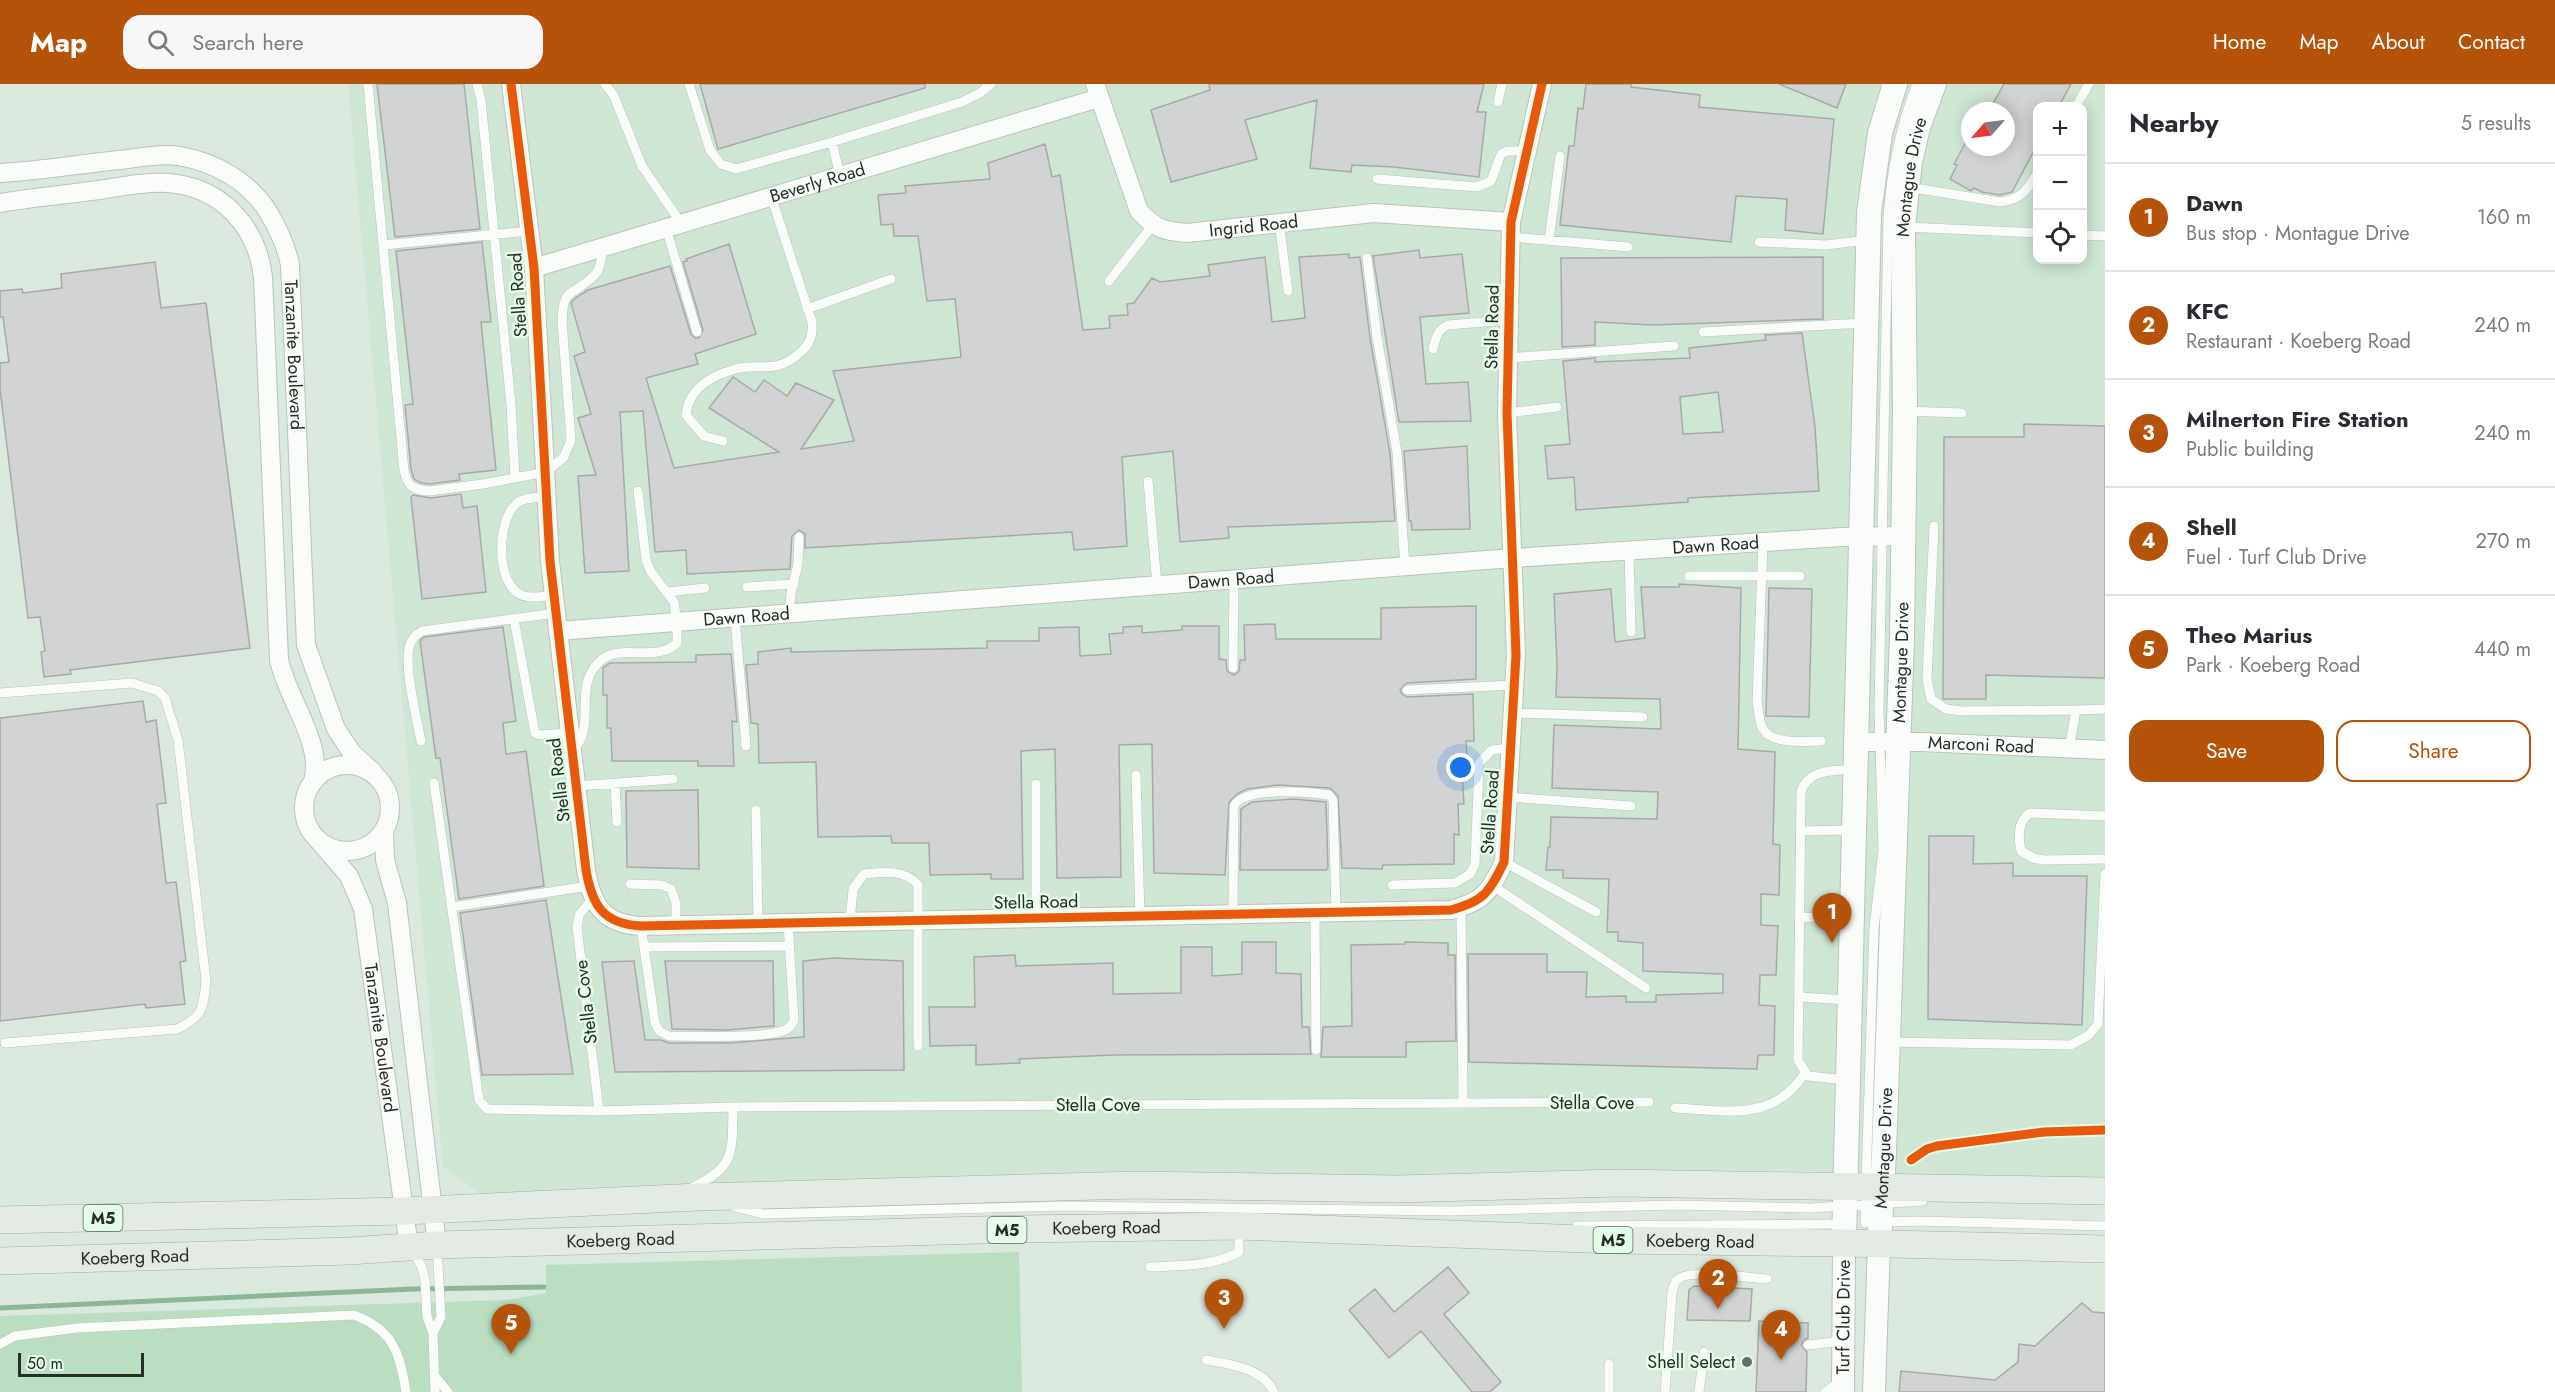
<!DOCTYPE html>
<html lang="en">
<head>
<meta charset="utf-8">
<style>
	:root { --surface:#fff; --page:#f7f7f7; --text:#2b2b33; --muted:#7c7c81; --line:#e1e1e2; --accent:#b45309 }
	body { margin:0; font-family:Jost,sans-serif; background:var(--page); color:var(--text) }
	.controls { position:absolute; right:18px; top:18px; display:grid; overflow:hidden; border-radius:12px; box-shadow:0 3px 15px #0003 }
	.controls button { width:54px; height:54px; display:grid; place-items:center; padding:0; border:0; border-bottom:2px solid var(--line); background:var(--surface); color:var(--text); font:30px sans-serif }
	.compass { position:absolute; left:1961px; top:18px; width:54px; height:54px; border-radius:50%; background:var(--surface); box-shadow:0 3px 15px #0003; rotate:242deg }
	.scale { position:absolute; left:18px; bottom:15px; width:126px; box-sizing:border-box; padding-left:6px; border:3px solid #262e27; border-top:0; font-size:16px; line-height:21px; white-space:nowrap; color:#262e27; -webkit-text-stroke:4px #e3fbe7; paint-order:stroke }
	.you { position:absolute; left:1461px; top:684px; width:21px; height:21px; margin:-15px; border:4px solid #fff; border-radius:50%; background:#1a73e8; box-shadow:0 0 0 9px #1a73e833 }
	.badge { display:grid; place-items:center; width:39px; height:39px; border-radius:50%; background:var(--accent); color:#fff; font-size:20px; font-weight:700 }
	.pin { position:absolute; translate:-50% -50px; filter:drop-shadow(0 2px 3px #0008) }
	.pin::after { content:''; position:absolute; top:32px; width:21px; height:18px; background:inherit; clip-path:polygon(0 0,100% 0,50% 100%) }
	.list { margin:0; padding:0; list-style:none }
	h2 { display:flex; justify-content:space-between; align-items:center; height:78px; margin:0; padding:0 24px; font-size:26px }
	h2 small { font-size:20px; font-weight:400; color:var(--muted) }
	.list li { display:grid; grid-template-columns:39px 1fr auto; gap:18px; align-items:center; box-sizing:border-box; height:108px; padding:0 24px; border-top:2px solid var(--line) }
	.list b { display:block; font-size:22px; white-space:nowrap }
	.list p { margin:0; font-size:20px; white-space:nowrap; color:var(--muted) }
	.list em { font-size:20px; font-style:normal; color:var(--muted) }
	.actions { display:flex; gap:12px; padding:18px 24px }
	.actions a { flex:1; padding:14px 0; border:2px solid var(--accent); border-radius:18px; text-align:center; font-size:21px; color:var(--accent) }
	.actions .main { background:var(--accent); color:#fff }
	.icon { flex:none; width:33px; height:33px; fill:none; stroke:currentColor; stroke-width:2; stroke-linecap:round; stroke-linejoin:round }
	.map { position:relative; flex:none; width:2105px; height:1308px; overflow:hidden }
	header { display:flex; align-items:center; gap:36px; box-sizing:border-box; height:84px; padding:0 30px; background:var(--accent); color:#fff }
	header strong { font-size:28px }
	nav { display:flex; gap:33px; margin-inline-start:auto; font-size:21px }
	.search { width:420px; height:54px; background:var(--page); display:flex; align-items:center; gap:15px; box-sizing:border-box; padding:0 21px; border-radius:18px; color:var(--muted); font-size:22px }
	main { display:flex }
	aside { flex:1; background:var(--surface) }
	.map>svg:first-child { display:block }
	.built { fill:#cfe6d4; fill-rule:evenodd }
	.green { fill:#bbdec2 }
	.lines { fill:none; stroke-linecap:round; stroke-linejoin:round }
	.stream { stroke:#8ab894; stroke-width:5 }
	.building { fill:#d2d4d4; stroke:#a8aaaa; stroke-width:1.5; fill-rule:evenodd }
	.service-casing { stroke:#bac3bc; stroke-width:10 }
	.minor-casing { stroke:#bac3bc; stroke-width:20 }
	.tertiary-casing { stroke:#bac3bc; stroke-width:24 }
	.secondary-casing { stroke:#bac3bc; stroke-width:26 }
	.primary-casing { stroke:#9daea1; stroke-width:28 }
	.service { stroke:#fafcfa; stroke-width:9 }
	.minor { stroke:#fafcfa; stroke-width:18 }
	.tertiary { stroke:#fafcfa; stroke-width:22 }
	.secondary { stroke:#fafcfa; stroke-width:24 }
	.primary { stroke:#e3eae4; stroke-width:27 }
	.cycleway-casing { stroke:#e3fbe7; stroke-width:13 }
	.cycleway { stroke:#e8590c; stroke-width:9 }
	.poi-dot { fill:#656f67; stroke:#e3fbe7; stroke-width:2 }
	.labels { text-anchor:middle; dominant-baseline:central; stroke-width:5; stroke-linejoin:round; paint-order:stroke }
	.shield { fill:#e3fbe7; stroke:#5f6c61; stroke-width:1.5 }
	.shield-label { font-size:16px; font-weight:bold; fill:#262e27 }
	.street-label { font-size:18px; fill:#262e27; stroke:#e3fbe7 }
	.poi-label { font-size:18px; fill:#262e27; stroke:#e3fbe7; text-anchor:end }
</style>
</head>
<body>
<header>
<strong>Map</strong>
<div class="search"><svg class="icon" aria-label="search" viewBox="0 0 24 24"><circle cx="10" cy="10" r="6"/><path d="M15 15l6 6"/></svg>Search here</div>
<nav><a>Home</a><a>Map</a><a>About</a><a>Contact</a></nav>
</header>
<main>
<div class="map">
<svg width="2105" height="1308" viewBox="0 0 2105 1308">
	<rect width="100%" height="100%" fill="#dbe8de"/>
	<path class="built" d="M348 0H2105V1096L1784 1086 479 1109 443 1082ZM2038 22H2082V176H2038ZM1970 27H2006V63H1970Z"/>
	<path class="green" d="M1019 1168 1022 1308H0V1232L506 1216 546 1209V1181Z"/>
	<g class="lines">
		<path class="stream" d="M0 1224 413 1205 544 1203"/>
	</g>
	<path class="building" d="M377 0H464L480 145 395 153Z
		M700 0H925V4L718 65Z
		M1209 0H1484L1477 28H1486L1479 93 1394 83 1352 81 1351 88 1310 84 1317 16 1245 36 1257 75 1171 98 1151 26 1210 6Z
		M1586 0H1631V3L1700 11 1699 23 1834 35 1823 150 1785 146 1787 115 1736 112 1731 158 1560 141 1569 62H1574L1578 24 1583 25Z
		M1779 0H1846L1837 24Z
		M2004 0H2071L2059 22H2037V61L2012 108 2000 111 1982 108 1974 104 1971 107 1950 95 1957 81 1954 80 1967 56 1970 58V63H2006V27H1989Z
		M1045 60 1052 93 1060 91 1083 246 1110 244 1109 232 1128 231 1127 220 1134 219 1152 194 1160 198 1210 192 1208 181 1265 173 1272 238 1305 234 1299 173 1349 170V174L1360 173 1370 254 1390 369 1395 437 1228 443 1229 454 1180 458 1173 367 1122 373 1127 462 1074 466 1072 448 805 464V450L799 446 792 452 790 485 687 490 686 466 655 468 643 327 620 328 629 487 585 489 578 392 596 391 578 334 591 330 574 272 585 268 571 219 574 215 588 206 670 182 691 250 695 254H699L703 246 683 178 687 177 686 175 729 160 756 250 695 270 698 280 646 294 674 384 779 368 709 324 733 293 755 308 764 296 787 312 796 299 834 316 801 365 854 357 833 287 961 273 955 215 927 217 918 152H894L893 140 881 141 878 111 906 109 905 102 990 95 988 79Z
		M482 158 491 238H481L496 386 459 390 460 396 430 400 421 399 414 395 411 385 405 321 413 320 396 167Z
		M1419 166 1420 174 1462 170 1469 229 1420 233 1426 300 1468 298 1471 337 1399 338 1373 172Z
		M1823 173V235L1653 241 1595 238V261L1562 263 1561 174Z
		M155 178 161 224 206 219 250 564 70 586 71 590 44 593 41 568 45 567 40 533 28 534 0 305V279L9 278 3 233H0V207L22 205 23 209 62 204 61 190Z
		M1802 249 1815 343 1819 407 1688 414V418L1576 426 1574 393 1548 395 1545 362 1570 360 1563 277 1595 274V278L1690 274 1689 264 1766 256 1765 251ZM1718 308 1723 348 1683 350 1680 313Z
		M2024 340 2105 342V594L1986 591V615H1943L1944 353H2024Z
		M1467 362 1470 445 1412 446 1411 437H1409L1404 367Z
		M461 410 463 424 477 422 486 508 422 515 411 413 413 411 431 414Z
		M1679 500 1741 504 1738 665 1775 668 1773 760 1780 761 1779 811 1761 810V841L1778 842 1776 891H1760L1759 921 1775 922 1774 971H1758L1757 985 1469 978 1468 870H1547V888H1587L1586 913 1626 912V918H1656V911L1723 909V890L1643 887V859L1618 857V848H1607L1609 795 1563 794V786H1546L1548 763H1550L1551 733 1657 735 1658 708 1552 704 1554 641 1661 645 1660 615 1556 613 1557 581 1554 510 1611 505 1615 558 1645 554 1641 503H1679Z
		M1769 504 1812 505 1809 633 1766 632Z
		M1476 522V595L1407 599 1400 606 1402 610 1407 613 1473 610 1474 657H1466L1468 689 1462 688 1464 720H1458L1459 751 1454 750V780L1383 781 1382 785 1342 784 1338 712 1330 704 1278 701 1247 705 1237 710 1229 718 1225 791 1154 789 1152 660 1119 661 1121 793 1057 794 1055 665 1021 667 1023 795H991V790L930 791 929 759H892L891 752 818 753 816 678 759 679 758 640 751 639 746 581 758 580V568L791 564V568L987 564V557H1039V544L1079 543 1080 572 1111 570 1109 550 1123 549V543L1142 542V549L1182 546V542H1219V575L1226 576 1227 587 1234 591 1239 587 1240 576H1245L1244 541 1275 540 1276 555H1381V524Z
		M503 543 516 637 503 639 506 670 526 667 544 802 459 815 440 674H436L420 557 424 553Z
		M731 570 737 638 732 637 734 682H698V677H612L611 644H607V611H603V584L610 579 696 578V571Z
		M143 617 146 638 156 636 166 719 157 720 166 799 176 798 186 877 180 878 185 920 146 924 145 920 0 937V634Z
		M698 706 699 785 627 783 626 707Z
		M1293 715 1326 718 1328 784 1326 786H1240L1241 725 1252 718Z
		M1929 752H1974L1973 780 2013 779V792H2087L2082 941 1928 935Z
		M546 816 573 990 482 991 460 829Z
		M1242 858H1276V889L1301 890 1302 943H1309L1311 970 1114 971 1019 975 1020 979 976 981V961L930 962 929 923H975L974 873 1015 871 1016 882 1113 879V910L1181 909V863H1212V892L1242 890Z
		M1405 858 1448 859V871H1455L1456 957 1406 958V973H1321L1323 943 1352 942 1351 861 1405 860Z
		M834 874 903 877 904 986 615 988 602 878 634 877 645 956H661L669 959H729L804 953 803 877Z
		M665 877H773L774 942 728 946 672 945Z
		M1448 1183 1469 1209 1444 1230 1501 1298 1490 1308H1472L1421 1247 1389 1274 1349 1226 1375 1205 1394 1228Z
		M1694 1202 1752 1205 1750 1237 1687 1236 1689 1206Z
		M2082 1219 2093 1228 2105 1229V1308H1899L1901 1287 1995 1296 2018 1278 2019 1260 2035 1262Z
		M1759 1237 1808 1239V1254L1804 1256 1801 1261 1807 1268 1806 1308H1756Z"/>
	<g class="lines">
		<defs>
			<path id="service" d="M368 0 404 386C407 402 413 406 430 407L483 400 546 388 564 373 571 356 562 237C563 230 562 221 566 214 569 210 573 207 577 205 596 192 602 188 602 163
				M477 0 481 16 511 321 515 394
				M605 0 614 12 642 82 681 139
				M689 0 710 66 721 80 736 85 832 58 962 18 980 9 991 0
				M1498 18 1502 0
				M2076 22 2089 0
				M832 58 840 92
				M1377 95 1477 103 1491 97 1501 70 1507 67H1526
				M1908 103 2000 118C2022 116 2027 106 2038 88
				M1279 138 1288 207
				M1905 143 2038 149
				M666 144 697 248
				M2082 151 2105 152
				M1511 153 1628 163
				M1549 156 1560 72
				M1759 158 1825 161 1868 156
				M383 161 530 147
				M1367 174 1377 253 1397 368 1405 482
				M1109 197 1152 142
				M807 225 891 195
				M1703 248 1864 239
				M1433 265C1436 254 1437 246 1448 241L1508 236
				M1507 274 1674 262
				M1905 327 1962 329
				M1507 329 1557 323
				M723 357 704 352 686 331C688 306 709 293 732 286 761 277 774 293 802 267 811 258 813 250 812 238L771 112
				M1148 397 1157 501
				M547 412C538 414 522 413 516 420 497 437 496 495 518 509 527 516 544 512 554 511
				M1934 442 1927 595 1931 615 1946 625 1961 627 2076 626
				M1763 458 1757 617C1759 625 1758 637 1763 645 1772 661 1805 657 1821 657
				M1629 467 1631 548
				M1689 492H1800
				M747 503 794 500
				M668 508 705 504
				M789 530 791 509 798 480 799 453
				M735 534 746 662
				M514 535 535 649 539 651 570 649
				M1233 584 1234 496
				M1407 606 1514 601
				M0 609 132 599 158 607 165 614 178 656 206 897C203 924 204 932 177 945L5 959
				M1513 629 1643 633
				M421 657C417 635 403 580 410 561 412 554 416 551 422 547L556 529
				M2069 665 2076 626 2105 625
				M574 666C597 638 573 606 598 579 618 557 656 580 677 559V538L674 518 651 488 646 476 638 407
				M1136 691 1140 833
				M434 699 479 1016 487 1025 599 1027 733 1023 1649 1018
				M615 700 617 738
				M1036 700V835
				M576 702 673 695
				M1508 713 1631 722
				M756 726 758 840
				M2105 732 2030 729C2018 737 2018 753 2021 767L2033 774 2043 776 2105 775
				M1800 747 1852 746
				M1476 763 1505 761
				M1504 778 1596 828
				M630 800 662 801 671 805 676 819V841
				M1392 801 1455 799 1470 790 1475 780 1479 679 1492 666 1510 664
				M1493 802 1646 904
				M593 814 579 831 577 843 599 1027
				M452 823 589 802
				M1461 823 1463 1019
				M1315 829 1316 966
				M1233 831 1234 722C1243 702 1310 708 1329 711L1333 716 1336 828
				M1800 833 1852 834
				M850 838 853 805 864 790C883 788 905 785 918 801V962
				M641 842 655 939 659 947 669 952C695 952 763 955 785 946 790 944 792 941 794 936L788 839
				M644 863 789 862
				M1800 913 1848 916
				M1888 958 2071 961 2089 951 2098 940 2105 790
				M1847 996 1808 992 1798 976 1801 708C1809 684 1834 687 1855 685
				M1675 1024C1725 1026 1773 1039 1805 989
				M1866 1100 1874 845 1883 765 1879 626 1888 134C1891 88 1900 43 1917 0
				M691 1104C736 1083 732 1069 733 1023
				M735 1123 763 1130 1066 1122 1452 1127 1675 1121 1811 1124 1923 1117
				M1883 1138 1917 1137 2105 1142
				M1865 1139 1866 1114
				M1577 1142 1845 1140
				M411 1165 421 1181 425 1196 427 1233 433 1249 435 1308
				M1150 1183C1179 1181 1212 1183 1239 1168V1145
				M433 1249 441 1233 437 1163
				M0 1260 15 1252 77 1244 354 1231C394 1246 400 1270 406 1308
				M1808 1261 1844 1257
				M1206 1276C1229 1280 1263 1284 1274 1308
				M435 1292 448 1308
				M1609 1308V1280
				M1665 1308 1672 1209C1673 1205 1674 1199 1677 1196 1687 1184 1751 1194 1767 1195
				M1699 1308 1704 1268
				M1825 1308 1841 1297"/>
			<g id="minor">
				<path d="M511 0 534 184 550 477 586 786C592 821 603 840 641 842L1451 826C1484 817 1489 809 1504 778L1516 571 1507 329 1511 138 1542 0"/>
				<path id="s1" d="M1095 0 1139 127C1156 145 1163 147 1187 149L1374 129 1511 138"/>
				<path id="s2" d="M0 89C40 87 80 80 119 76 138 74 160 69 179 72 214 78 247 96 267 126 278 144 286 160 290 181L306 561 336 645 352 669 373 688"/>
				<path d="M0 119C30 114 61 111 91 107 116 104 143 97 168 99 222 103 257 143 263 193L279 576C288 617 324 659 313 698"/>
				<path id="s3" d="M534 184 1099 14"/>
				<path id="s4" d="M558 547 1513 474 1842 453 1904 452"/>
				<path id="s5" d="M1857 658H1921L2105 666"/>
				<circle cx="347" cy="724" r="43"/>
				<path d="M384 748 385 776 397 819 437 1161"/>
				<path id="s6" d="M319 757 349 792 363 825 409 1163"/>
			</g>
			<g id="tertiary">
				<path id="s7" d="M1843 1308 1844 1159"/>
				<path d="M1874 1308 1879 1160"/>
			</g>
			<g id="secondary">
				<path d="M1844 1159 1869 129 1880 49 1895 0"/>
				<path id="s8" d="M1879 1160 1884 1069 1902 553 1905 327 1903 143 1910 78 1918 43 1934 0"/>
			</g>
			<g id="primary">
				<path d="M0 1136 405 1127 698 1113 1135 1101 1397 1105 1619 1099 2105 1107"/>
				<path id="s9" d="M0 1177 349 1167 437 1161 1020 1145 1239 1142 1613 1156 1844 1159 2105 1165"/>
			</g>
		</defs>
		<use href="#service" class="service-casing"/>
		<use href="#minor" class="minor-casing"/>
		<use href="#tertiary" class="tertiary-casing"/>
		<use href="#secondary" class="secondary-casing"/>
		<use href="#primary" class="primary-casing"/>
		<use href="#service" class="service"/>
		<use href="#minor" class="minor"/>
		<use href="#tertiary" class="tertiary"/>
		<use href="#secondary" class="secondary"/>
		<use href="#primary" class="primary"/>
		<defs>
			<path id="cycleway" d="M511 0 534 184 550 477 586 786C592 821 603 840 641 842L1451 826C1484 817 1489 809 1504 778L1516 571 1507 329 1511 138 1542 0
				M1911 1076 1927 1065 1937 1062 2044 1048 2105 1046"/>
		</defs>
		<use href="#cycleway" class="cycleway-casing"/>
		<use href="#cycleway" class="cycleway"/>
	</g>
	<circle class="poi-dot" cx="1747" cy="1278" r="6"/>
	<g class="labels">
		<g class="shield">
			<rect x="83.5" y="1121" width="39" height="26" rx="4.5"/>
			<rect x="987.5" y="1133" width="39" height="26" rx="4.5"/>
			<rect x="1593.5" y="1143" width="39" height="26" rx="4.5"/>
		</g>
		<g class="shield-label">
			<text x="103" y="1134">M5</text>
			<text x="1007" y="1146">M5</text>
			<text x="1613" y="1156">M5</text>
		</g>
		<g class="street-label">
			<text stroke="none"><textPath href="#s8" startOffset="1068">Montague Drive</textPath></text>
			<text stroke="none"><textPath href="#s3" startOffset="296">Beverly Road</textPath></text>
			<text stroke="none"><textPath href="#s1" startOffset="256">Ingrid Road</textPath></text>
			<text transform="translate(518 211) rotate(-94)">Stella Road</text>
			<text transform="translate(1492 243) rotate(-89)">Stella Road</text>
			<text stroke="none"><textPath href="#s2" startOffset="436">Tanzanite Boulevard</textPath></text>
			<text stroke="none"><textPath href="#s4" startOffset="1161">Dawn Road</textPath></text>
			<text stroke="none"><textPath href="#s4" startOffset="675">Dawn Road</textPath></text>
			<text stroke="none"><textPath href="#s4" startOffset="189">Dawn Road</textPath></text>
			<text stroke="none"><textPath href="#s8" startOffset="582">Montague Drive</textPath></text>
			<text stroke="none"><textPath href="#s5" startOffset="124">Marconi Road</textPath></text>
			<text transform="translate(559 696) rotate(-97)">Stella Road</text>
			<text transform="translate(1490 728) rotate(-86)">Stella Road</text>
			<text transform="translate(1036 818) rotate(-1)">Stella Road</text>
			<text transform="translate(586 918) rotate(-97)">Stella Cove</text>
			<text stroke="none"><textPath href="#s6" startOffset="212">Tanzanite Boulevard</textPath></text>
			<text x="1592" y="1019">Stella Cove</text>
			<text x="1098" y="1021">Stella Cove</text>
			<text stroke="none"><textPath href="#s8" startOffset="96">Montague Drive</textPath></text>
			<text stroke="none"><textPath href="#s9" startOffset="1107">Koeberg Road</textPath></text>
			<text stroke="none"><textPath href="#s9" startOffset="621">Koeberg Road</textPath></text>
			<text stroke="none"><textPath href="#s9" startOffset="1701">Koeberg Road</textPath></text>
			<text stroke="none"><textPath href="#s9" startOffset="135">Koeberg Road</textPath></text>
			<text stroke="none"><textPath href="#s7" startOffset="75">Turf Club Drive</textPath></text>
		</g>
		<g class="poi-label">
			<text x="1735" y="1278">Shell Select</text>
		</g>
	</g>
</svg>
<div class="controls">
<button>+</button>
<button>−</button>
<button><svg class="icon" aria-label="locate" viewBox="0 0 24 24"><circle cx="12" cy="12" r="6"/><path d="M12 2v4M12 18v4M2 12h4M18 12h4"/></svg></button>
</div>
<svg class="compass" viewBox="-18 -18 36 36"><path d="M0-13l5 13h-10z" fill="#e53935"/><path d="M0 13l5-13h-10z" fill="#7c7c81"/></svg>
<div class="scale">50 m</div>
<div class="you"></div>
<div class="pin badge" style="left:1832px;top:859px">1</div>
<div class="pin badge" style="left:1718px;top:1225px">2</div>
<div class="pin badge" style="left:1224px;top:1245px">3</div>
<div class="pin badge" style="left:1781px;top:1276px">4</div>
<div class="pin badge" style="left:511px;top:1270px">5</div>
</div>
<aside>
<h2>Nearby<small>5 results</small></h2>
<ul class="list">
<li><span class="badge">1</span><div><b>Dawn</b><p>Bus stop · Montague Drive</p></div><em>160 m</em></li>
<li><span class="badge">2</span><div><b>KFC</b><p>Restaurant · Koeberg Road</p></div><em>240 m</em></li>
<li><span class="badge">3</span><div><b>Milnerton Fire Station</b><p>Public building</p></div><em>240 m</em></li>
<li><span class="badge">4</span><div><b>Shell</b><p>Fuel · Turf Club Drive</p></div><em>270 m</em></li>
<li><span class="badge">5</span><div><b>Theo Marius</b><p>Park · Koeberg Road</p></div><em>440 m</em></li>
</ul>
<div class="actions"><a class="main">Save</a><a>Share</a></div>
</aside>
</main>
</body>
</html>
